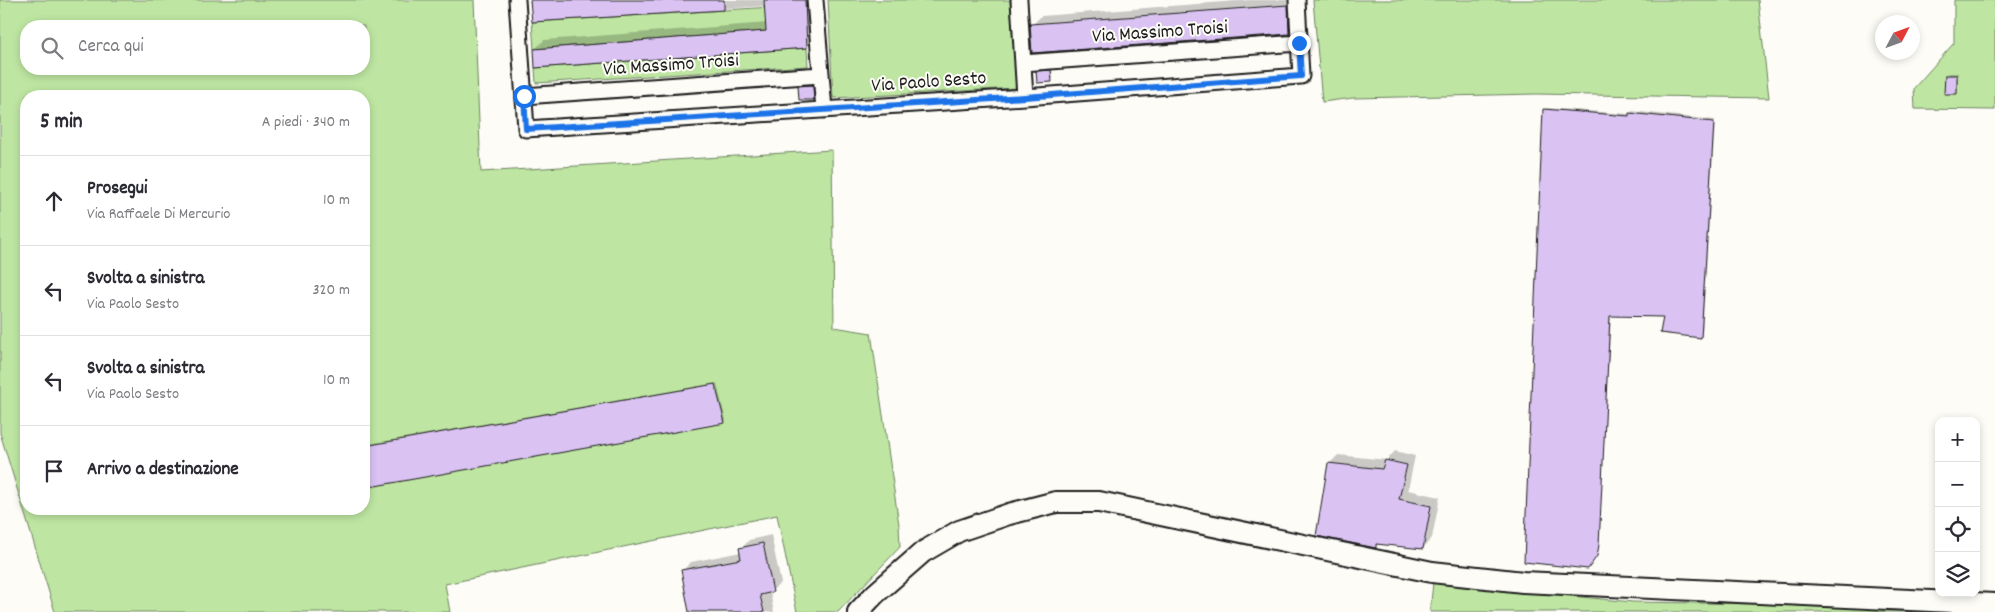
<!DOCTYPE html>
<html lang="it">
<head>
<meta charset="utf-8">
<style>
	:root { --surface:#fff; --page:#f7f7f7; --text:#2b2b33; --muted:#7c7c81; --line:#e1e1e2 }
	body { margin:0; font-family:Dekko,sans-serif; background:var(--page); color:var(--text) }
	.controls { position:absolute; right:15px; bottom:15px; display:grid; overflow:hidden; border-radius:10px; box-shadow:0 2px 8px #0003 }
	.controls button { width:45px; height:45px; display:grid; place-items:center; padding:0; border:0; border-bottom:1px solid var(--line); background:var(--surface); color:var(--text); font:25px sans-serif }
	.compass { position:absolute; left:1875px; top:15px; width:45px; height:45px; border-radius:50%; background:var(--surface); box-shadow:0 2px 8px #0003; rotate:49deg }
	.stop { position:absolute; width:15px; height:15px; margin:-11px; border:4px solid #1a73e8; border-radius:50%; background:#fff }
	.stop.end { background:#1a73e8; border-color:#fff; box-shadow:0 1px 5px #0008 }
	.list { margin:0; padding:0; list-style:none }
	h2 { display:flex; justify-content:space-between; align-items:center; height:65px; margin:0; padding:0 20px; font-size:21px }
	h2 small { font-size:16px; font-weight:400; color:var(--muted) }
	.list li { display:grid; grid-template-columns:32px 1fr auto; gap:15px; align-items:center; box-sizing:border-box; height:90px; padding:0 20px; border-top:1px solid var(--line) }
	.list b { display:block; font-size:19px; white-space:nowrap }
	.list p { margin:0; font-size:16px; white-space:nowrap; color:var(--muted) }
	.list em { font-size:16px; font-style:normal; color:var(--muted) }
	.icon { flex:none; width:28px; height:28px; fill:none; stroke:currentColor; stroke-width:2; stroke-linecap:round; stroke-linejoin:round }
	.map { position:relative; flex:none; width:1995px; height:612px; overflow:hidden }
	.search { position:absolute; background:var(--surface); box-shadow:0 2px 8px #0003; left:20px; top:20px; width:350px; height:55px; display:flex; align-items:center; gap:12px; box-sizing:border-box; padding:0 18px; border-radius:20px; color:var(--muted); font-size:19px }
	.panel { position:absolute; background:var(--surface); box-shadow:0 2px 8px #0003; left:20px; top:90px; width:350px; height:425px; border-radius:20px }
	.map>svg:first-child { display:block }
	.green { fill:#bee6a2; stroke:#6d815f; fill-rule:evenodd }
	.shadow { fill:#0003 }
	.building { fill:#dac3f3; stroke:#1c1c1c }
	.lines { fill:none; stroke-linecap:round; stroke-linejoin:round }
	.minor-casing { stroke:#1c1c1c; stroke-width:19 }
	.tertiary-casing { stroke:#1c1c1c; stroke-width:24 }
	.minor { stroke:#fdfcf7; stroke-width:15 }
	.tertiary { stroke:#fdfcf7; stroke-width:20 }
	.route { stroke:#1a73e8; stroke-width:6 }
	.labels { text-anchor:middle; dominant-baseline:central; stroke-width:4; stroke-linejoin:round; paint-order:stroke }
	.street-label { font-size:20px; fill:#1c1c1c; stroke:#fdfcf7 }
</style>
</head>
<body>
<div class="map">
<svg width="1995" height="612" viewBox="0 0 1995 612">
	<rect width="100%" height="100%" fill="#fdfcf7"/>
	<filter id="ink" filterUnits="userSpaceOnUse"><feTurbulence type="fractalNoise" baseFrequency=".02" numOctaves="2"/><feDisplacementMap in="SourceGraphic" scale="10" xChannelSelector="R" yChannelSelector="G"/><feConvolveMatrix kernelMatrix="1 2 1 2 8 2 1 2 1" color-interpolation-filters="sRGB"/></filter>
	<g filter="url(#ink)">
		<path class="green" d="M0 0H474L481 172 832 150 834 327 871 333 899 525 900 547 838 612H797L777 515 445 584 450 612H55L0 433ZM26 26H364V69H26ZM26 96H364V509H26Z
			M828 0H1010L1017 88 833 98Z
			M1313 0H1758L1769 98 1536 94 1353 98 1322 102Z
			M1954 0H1995V110L1915 109 1914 88 1954 43Z
			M805 5 806 28 534 49 532 22Z
			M807 48 808 66 536 83 535 68Z
			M1433 583 1633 602 1892 606 1974 612H1430Z"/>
		<path class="shadow" d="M532 0H814L816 38 806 47 535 49 544 40 767 23 766 6 533 21Z
			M1249 0H1297L1298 24 1289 33 1032 25 1041 16Z
			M1052 69 1053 78 1051 80 1037 72 1039 70Z
			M1948 73H1958V90L1956 92 1946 75Z
			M814 84 815 96 813 98 799 86 801 85Z
			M1546 108 1630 114 1632 111 1715 120 1702 335 1700 337 1664 316 1611 315 1598 553 1589 565 1544 110Z
			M717 383 726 420 725 422 364 487V445Z
			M1395 451 1415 456 1408 490 1440 497 1432 538 1423 548 1379 543 1375 547 1329 464 1338 455 1387 460Z
			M771 535 781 583 770 592 774 612H690L682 571 691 562 741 552V549L749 540Z"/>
		<path class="building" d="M530 0H724V10L532 22Z
			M764 0H805L807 48 535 68 534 49 766 31Z
			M1288 5 1289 34 1032 53 1030 24Z
			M1051 70 1052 82 1037 83 1036 71Z
			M1945 75H1957V94H1944Z
			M813 85 814 100H799L798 86Z
			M1543 109 1629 116V113L1714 122 1701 338 1660 333 1663 317 1610 316 1599 545 1597 556 1588 569 1524 562Z
			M715 384 725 423 364 488V446Z
			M1385 460 1407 465 1399 499 1431 506 1423 549 1376 544V548L1316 536 1328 463 1382 469Z
			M763 543 773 592 760 595 764 612H689L681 570 741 559 739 548Z"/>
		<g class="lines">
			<defs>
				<path id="minor" d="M517 0 526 129 1025 97 1301 76 1297 0
					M815 0 824 110
					M1019 0 1025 97
					M1023 63 1299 43
					M524 96 821 75"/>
				<path id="tertiary" d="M858 612 875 594 923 552 959 531 1009 514 1056 502H1099L1432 572 1523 582 1995 604"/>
			</defs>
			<use href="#minor" class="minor-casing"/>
			<use href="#tertiary" class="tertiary-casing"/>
			<use href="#minor" class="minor"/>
			<use href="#tertiary" class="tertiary"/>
		</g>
	</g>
	<g class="lines" filter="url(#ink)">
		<path class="route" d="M524 96 526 129 1025 97 1301 76 1299 43"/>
	</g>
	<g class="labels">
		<g class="street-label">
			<text transform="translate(1160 33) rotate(-4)">Via Massimo Troisi</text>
			<text transform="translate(671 66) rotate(-4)">Via Massimo Troisi</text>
			<text transform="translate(929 83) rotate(-4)">Via Paolo Sesto</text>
		</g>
	</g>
</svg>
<div class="controls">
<button>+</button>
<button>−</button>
<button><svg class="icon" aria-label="locate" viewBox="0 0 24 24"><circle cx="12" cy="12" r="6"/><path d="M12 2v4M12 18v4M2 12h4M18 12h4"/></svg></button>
<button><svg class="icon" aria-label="layers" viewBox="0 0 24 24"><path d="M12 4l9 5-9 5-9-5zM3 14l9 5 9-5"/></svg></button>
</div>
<svg class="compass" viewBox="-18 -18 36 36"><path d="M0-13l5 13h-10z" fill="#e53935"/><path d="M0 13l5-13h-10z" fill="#7c7c81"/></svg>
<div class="stop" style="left:524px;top:96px"></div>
<div class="stop end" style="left:1299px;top:43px"></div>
<div class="search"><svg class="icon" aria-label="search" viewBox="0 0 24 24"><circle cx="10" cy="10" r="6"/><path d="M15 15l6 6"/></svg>Cerca qui</div>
<section class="panel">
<h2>5 min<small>A piedi · 340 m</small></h2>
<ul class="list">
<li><svg class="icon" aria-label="ahead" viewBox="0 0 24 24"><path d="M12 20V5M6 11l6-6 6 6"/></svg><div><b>Prosegui</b><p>Via Raffaele Di Mercurio</p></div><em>10 m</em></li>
<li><svg class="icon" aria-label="left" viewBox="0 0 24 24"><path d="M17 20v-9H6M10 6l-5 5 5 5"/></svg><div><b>Svolta a sinistra</b><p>Via Paolo Sesto</p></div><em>320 m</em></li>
<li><svg class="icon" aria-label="left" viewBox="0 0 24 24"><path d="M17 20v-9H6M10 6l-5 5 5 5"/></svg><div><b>Svolta a sinistra</b><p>Via Paolo Sesto</p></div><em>10 m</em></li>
<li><svg class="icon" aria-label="arrive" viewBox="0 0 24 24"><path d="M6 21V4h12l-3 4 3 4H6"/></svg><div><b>Arrivo a destinazione</b></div></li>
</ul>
</section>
</div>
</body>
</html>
